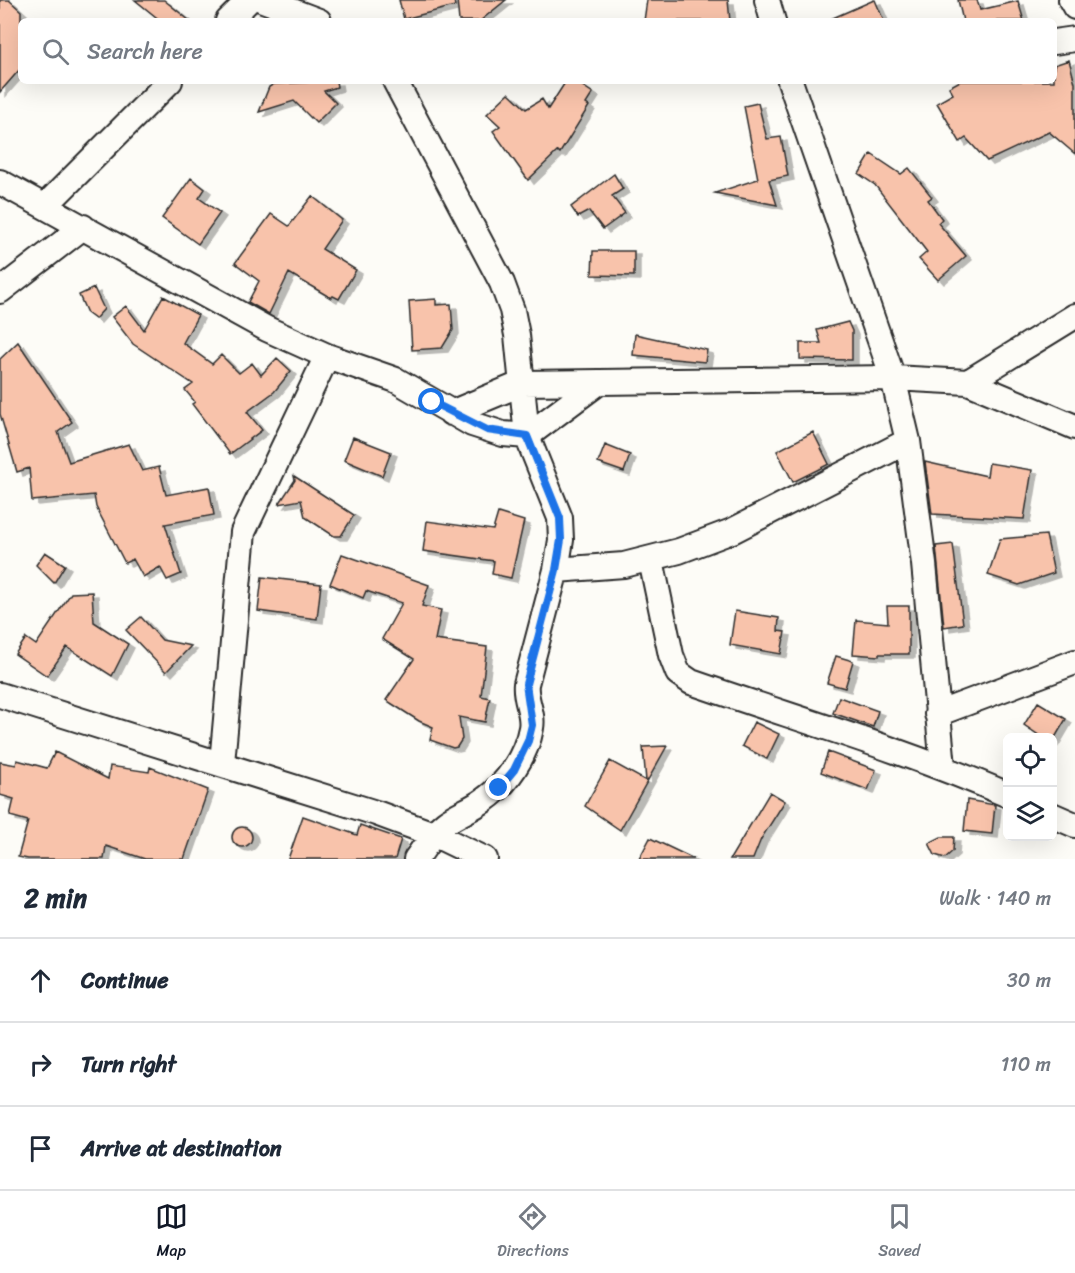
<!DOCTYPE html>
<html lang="en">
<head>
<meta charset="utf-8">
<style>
	:root { --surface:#fff; --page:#f6f6f7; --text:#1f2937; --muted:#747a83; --line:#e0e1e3; --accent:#111827 }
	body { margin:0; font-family:Sriracha,sans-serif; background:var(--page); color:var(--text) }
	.controls { position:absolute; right:18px; bottom:18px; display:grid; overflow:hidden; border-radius:9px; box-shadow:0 6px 24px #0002 }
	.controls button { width:54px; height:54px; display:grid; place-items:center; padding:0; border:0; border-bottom:2px solid var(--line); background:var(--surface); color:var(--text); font:30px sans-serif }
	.stop { position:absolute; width:18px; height:18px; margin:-14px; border:4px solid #1a73e8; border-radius:50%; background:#fff }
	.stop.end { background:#1a73e8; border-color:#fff; box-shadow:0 2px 6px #0008 }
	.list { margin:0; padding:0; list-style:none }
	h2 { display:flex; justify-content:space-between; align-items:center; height:78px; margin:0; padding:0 24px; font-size:26px }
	h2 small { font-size:20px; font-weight:400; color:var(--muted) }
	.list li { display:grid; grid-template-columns:39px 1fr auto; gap:18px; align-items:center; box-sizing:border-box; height:84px; padding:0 24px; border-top:2px solid var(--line) }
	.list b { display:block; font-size:22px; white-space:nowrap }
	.list em { font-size:20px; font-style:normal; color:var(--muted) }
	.icon { flex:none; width:33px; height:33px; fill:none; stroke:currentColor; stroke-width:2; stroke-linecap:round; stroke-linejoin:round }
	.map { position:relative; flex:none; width:1075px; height:859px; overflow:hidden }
	.search { position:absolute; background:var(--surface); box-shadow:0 6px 24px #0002; left:18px; right:18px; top:18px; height:66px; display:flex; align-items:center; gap:15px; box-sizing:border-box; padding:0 21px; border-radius:9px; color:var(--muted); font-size:22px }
	.sheet { height:330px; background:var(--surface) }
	nav { display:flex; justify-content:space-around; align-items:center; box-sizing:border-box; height:84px; border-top:2px solid var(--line); background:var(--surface); font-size:16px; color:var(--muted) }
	nav a { display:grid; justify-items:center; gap:3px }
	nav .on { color:var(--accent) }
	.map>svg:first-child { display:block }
	.building { fill:#f8c3ab; stroke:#2b2b2b; stroke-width:1.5; filter:url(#shadow) }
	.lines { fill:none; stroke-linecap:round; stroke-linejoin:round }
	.minor-casing { stroke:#2b2b2b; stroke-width:28 }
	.minor { stroke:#fdfcf7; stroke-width:24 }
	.route { stroke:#1a73e8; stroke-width:8 }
</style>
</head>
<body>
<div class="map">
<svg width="1075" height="859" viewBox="0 0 1075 859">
	<defs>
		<filter id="shadow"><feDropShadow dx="6" dy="4" stdDeviation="0" flood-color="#0004"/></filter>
	</defs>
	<rect width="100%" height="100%" fill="#fdfcf7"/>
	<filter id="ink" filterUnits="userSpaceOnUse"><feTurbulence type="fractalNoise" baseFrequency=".0167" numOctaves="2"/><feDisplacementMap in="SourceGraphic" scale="12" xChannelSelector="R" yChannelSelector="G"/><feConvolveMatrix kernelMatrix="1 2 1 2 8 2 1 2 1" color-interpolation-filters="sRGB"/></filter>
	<g filter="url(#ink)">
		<path class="building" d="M0 0H9L21 11V68L0 92Z
			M135 0H164L190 21H161Z
			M399 0H454L455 6 404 19Z
			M457 0H506L480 21H459Z
			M647 0H728L730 21H644Z
			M875 0 884 21H826L874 0Z
			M958 0H977L980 10 1018 1 1024 21H963Z
			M1069 60 1075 83V154L1049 132 987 161 966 138 960 142 937 103 953 94 949 87 960 81H1054V65Z
			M336 81 337 87 324 91 336 103 316 123 294 101 259 112 269 87 274 84Z
			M566 81H575L593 93 586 104 589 106 560 153 558 151 528 180 493 131 500 126 487 114 509 93 526 109 542 99 548 109Z
			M758 103 767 139 781 137 788 176 769 180 777 205 715 193 758 179 744 106Z
			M871 154 901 174 909 168 932 197 928 200 942 219 938 223 966 256 938 280 919 259 927 252 875 185 859 174Z
			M614 174 623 189 612 196 625 213 603 229 589 211 578 217 571 207Z
			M191 178 205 189 199 198 220 213 198 244 162 218Z
			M312 196 342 220 322 249 356 270 339 299 333 296 331 298 289 273 269 314 248 302 259 281 235 263 271 214 289 226Z
			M593 251H634V276L592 275Z
			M94 288 104 309 95 319 87 313 79 295Z
			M163 296 198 315 183 343 212 364 221 355 239 373 252 363 261 375 277 358 291 371 274 392 247 412 262 430 230 454 192 404 195 402 185 390 193 384 133 344 112 317 126 306 144 330Z
			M436 299V305L451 304 453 330 442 348 412 350 409 301Z
			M848 322 852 331V360L800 359V343H821L817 330Z
			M635 334 707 350 705 362 633 355Z
			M18 342 72 422 58 432 69 462 129 444 142 471 159 467 166 495 209 487 214 515 165 524 181 574 167 580 160 567 143 577 133 559 125 563 96 507 94 495 32 501 29 468 17 472 0 414V359Z
			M813 432 829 464 793 482 777 451Z
			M353 437 391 452 382 476 344 460Z
			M605 445 630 455 624 472 598 463Z
			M925 462 987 476 989 463 1032 470 1024 519 932 514Z
			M294 476 354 515 341 536H334L305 517 301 500 279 504 295 480Z
			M498 513 524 521 511 578 492 574 494 561 423 551 427 521 493 530Z
			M1046 535 1054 573 1019 585 988 575 1000 539Z
			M953 544 963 624 944 627 936 546Z
			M45 552 65 565 54 583 36 565Z
			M342 554 429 585 422 606 441 610 435 640 487 647 481 696 490 698 485 722 459 717 462 739 457 747 453 748 430 740 433 727 419 721 386 700 414 659 382 639 402 603 366 591 363 598 330 584Z
			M262 577 321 584 317 619 258 611Z
			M92 592 94 622 128 644 112 676 67 647 47 676 15 654 26 638 36 645 71 593Z
			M887 606H909V654H879V656L853 654 856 620 888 623Z
			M735 611 779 618 778 631 785 632 781 654 730 645Z
			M141 617 162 640 191 646 166 672 126 630Z
			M836 656 853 661 845 688 827 683Z
			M839 697 878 711 873 727 833 713Z
			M1038 702 1066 719 1053 741V738H1043L1024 725Z
			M754 722 779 734 767 759 742 746Z
			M667 746 620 830 585 806 610 761 646 781 643 747Z
			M55 752 108 779 110 766 149 772 150 767 208 790 184 859H145L106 846 104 859H28L18 857 28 821 10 816 14 799 0 795V762L16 765 17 760 47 768Z
			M828 752 876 770 868 790 821 772Z
			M770 792 785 801 761 839 753 859H730Z
			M967 800 995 805 992 834 964 831Z
			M303 816 357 835 360 825 401 839 395 859H288Z
			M232 837a10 10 0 1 1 20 0a10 10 0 1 1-20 0Z
			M941 837H954L953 851 945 858 935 855 929 843Z
			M650 838 694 859H639Z"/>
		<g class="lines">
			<defs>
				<path id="minor" d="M263 0 319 21
					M767 0 773 21
					M1071 0 1075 7
					M228 21 249 0
					M1054 42 1075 39
					M395 81 502 283 512 310 517 335 527 436 560 518 561 540 556 570 526 684C524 699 534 713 531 728 526 756 507 784 484 800 472 809 457 814 445 823 433 832 425 847 416 859
					M790 81 893 378 908 441 924 564 943 767
					M0 182 267 329 327 356 396 380 472 424 503 434 527 436 598 383
					M45 206 170 81
					M0 291 83 227
					M968 382 1075 316
					M451 413 523 383 893 378 968 382 1075 427
					M651 560 671 655 678 673 691 682C797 719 905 750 1008 795
					M556 570 624 565 679 551 732 531 908 441
					M0 695 376 813 433 834 485 859
					M937 714 1075 662
					M222 763 243 532 327 356
					M1052 815 1075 825"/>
			</defs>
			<use href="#minor" class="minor-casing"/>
			<use href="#minor" class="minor"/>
		</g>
	</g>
	<g class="lines" filter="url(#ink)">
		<path class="route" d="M432 402 487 430 527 436 560 518 561 540 556 570 526 684 532 725 528 741 514 770 499 788"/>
	</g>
</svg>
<div class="controls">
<button><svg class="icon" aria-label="locate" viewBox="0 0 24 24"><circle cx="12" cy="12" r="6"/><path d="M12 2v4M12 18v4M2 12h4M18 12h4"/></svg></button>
<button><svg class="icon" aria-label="layers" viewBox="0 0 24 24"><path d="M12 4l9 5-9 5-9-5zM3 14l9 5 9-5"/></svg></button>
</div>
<div class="stop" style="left:432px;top:402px"></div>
<div class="stop end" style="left:499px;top:788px"></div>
<div class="search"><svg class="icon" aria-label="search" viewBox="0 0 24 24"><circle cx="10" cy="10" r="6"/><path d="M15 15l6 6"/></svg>Search here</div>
</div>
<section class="sheet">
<h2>2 min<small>Walk · 140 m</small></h2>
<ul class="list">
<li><svg class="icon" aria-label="ahead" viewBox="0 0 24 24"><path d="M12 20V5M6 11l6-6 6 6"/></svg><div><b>Continue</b></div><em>30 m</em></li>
<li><svg class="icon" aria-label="right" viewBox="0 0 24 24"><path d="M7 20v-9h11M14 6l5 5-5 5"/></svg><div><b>Turn right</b></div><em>110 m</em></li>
<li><svg class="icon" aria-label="arrive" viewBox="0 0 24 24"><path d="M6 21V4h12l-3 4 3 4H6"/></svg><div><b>Arrive at destination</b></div></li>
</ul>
</section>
<nav>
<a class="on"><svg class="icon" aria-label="map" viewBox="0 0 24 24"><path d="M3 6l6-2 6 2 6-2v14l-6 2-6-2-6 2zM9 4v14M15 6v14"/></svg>Map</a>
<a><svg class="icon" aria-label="directions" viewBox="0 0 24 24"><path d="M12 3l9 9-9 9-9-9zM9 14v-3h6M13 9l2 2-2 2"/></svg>Directions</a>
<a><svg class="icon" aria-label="saved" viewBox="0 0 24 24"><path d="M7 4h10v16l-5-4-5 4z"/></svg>Saved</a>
</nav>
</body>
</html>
